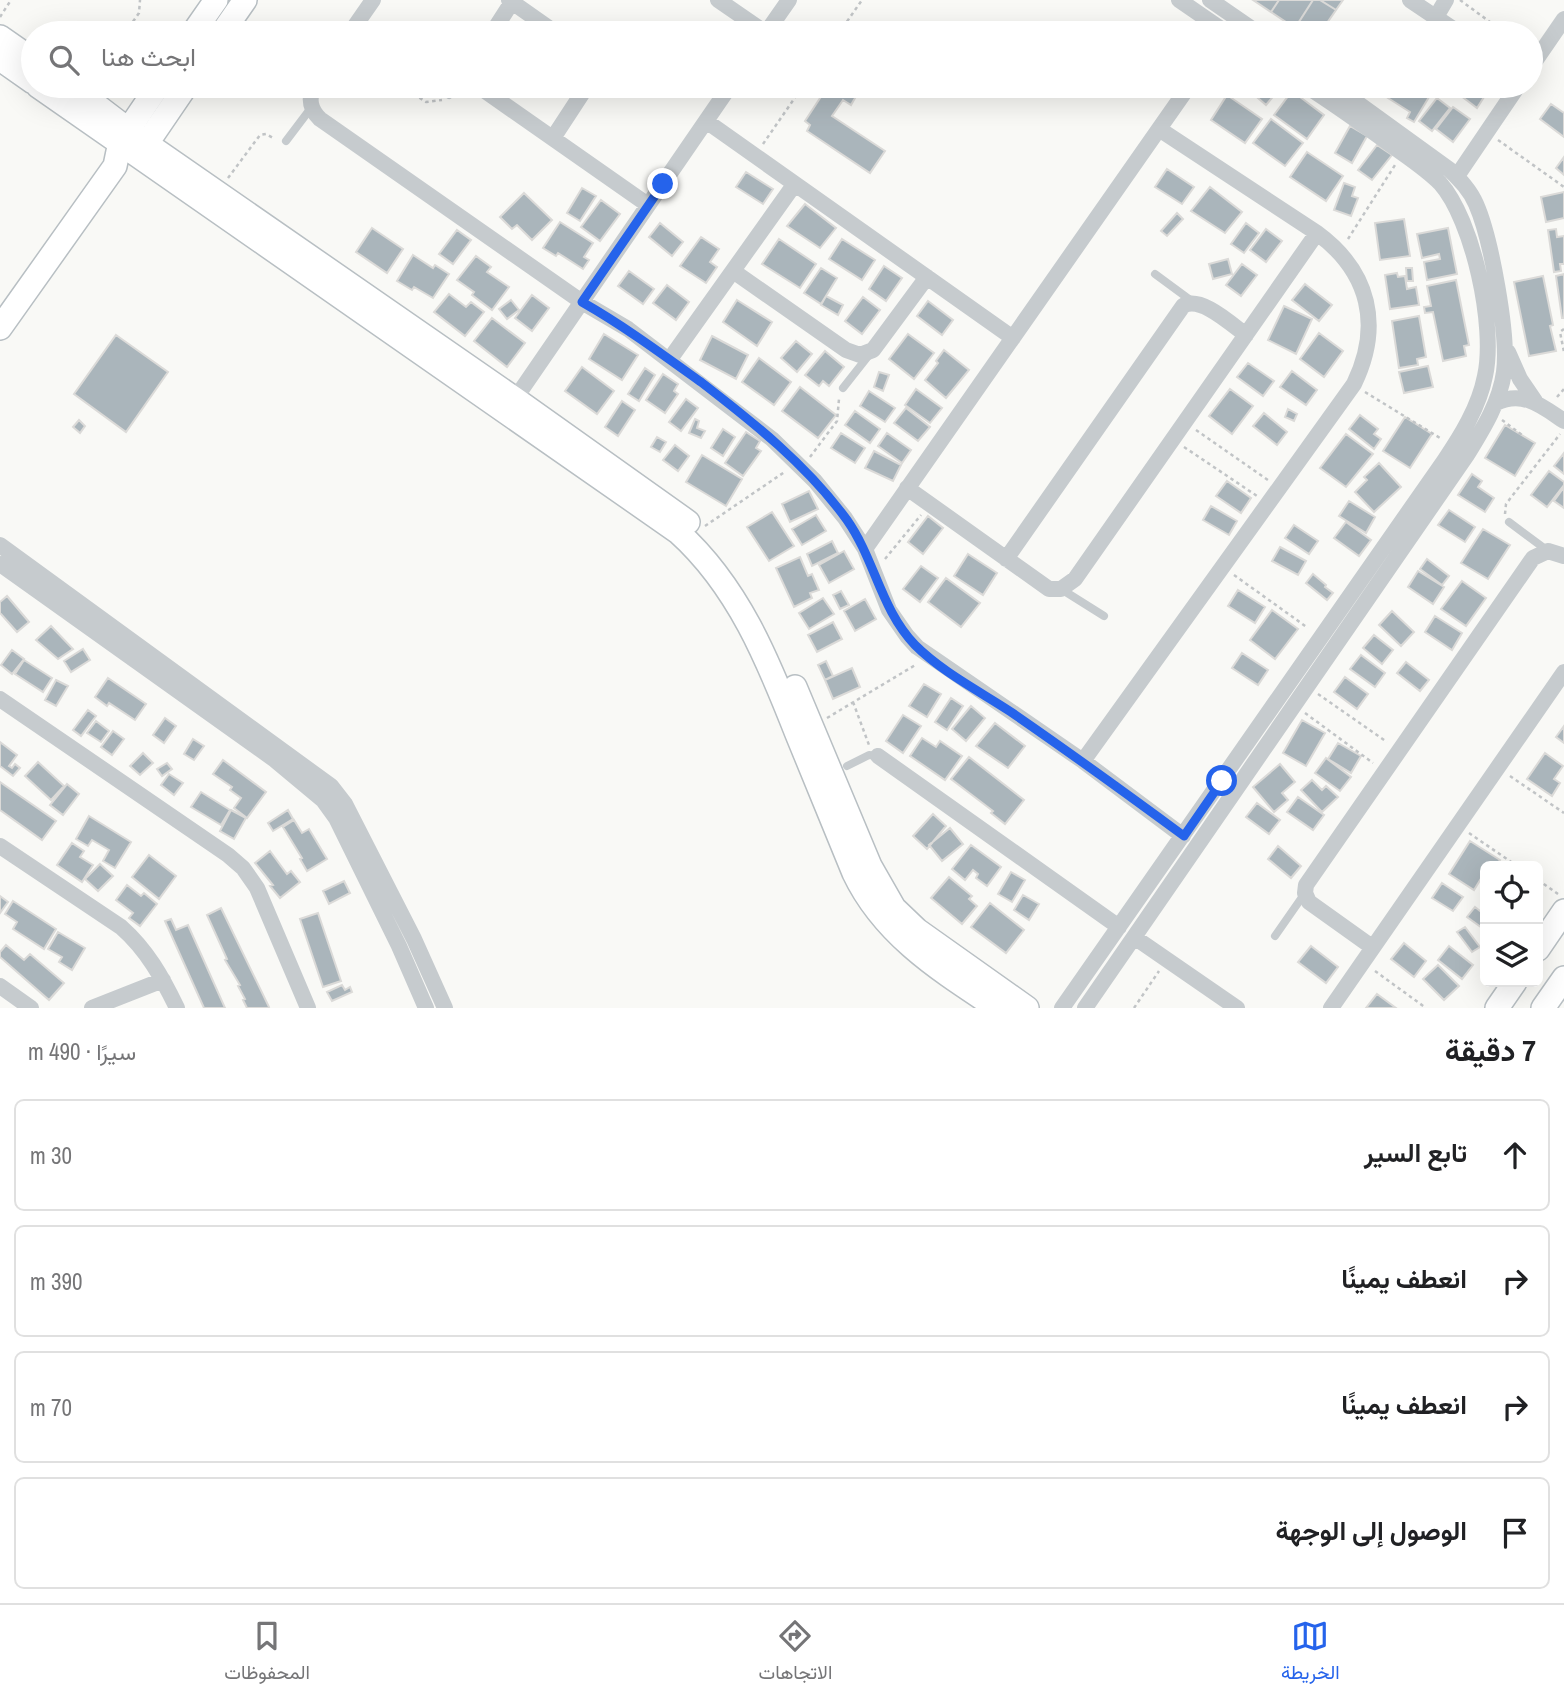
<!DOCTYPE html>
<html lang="ar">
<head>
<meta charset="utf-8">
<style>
	:root { --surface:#fff; --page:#f2f2f2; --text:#202124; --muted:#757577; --line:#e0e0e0; --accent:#2563eb }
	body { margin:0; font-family:"Archivo Narrow",Vazirmatn,sans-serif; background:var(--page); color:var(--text); direction:rtl }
	.controls { position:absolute; right:21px; bottom:21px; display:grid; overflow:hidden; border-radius:10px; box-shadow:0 7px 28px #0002 }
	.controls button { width:63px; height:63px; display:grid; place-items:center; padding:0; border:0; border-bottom:2px solid var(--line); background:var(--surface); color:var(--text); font:35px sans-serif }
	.stop { position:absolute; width:21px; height:21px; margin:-16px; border:5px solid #2563eb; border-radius:50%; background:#fff }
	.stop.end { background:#2563eb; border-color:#fff; box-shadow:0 2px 7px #0008 }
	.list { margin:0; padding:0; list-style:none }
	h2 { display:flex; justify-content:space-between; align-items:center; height:91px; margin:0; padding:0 28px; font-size:30px }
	h2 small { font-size:23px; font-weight:400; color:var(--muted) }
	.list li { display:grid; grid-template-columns:46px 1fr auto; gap:21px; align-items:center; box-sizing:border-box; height:112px; margin:0 14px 14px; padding:0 14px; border:2px solid var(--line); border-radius:10px }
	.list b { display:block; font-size:26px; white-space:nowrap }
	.list em { font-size:23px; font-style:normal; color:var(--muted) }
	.icon { flex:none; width:38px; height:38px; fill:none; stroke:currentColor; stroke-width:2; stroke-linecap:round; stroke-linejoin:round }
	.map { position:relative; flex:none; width:1564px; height:1008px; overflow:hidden; direction:ltr }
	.search { position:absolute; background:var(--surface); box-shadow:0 7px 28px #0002; left:21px; right:21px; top:21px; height:77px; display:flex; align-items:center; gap:18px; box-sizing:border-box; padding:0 24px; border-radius:38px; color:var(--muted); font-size:26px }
	.sheet { height:595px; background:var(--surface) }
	nav { display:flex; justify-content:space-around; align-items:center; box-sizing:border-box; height:98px; border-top:2px solid var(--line); background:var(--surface); font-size:19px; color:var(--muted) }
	nav a { display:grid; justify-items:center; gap:4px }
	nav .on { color:var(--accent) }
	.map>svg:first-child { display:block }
	.building { fill:#aab5bb; stroke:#dbdad8; stroke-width:2 }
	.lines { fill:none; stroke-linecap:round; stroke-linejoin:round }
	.secondary-casing { stroke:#b8bfc3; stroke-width:26 }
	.path { stroke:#c1c4c6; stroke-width:2.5; stroke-dasharray:3.5 3.5; stroke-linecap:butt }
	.lane { stroke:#c6cbce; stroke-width:8 }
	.street { stroke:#c6cbce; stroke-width:16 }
	.secondary { stroke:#fff; stroke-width:23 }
	.route { stroke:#2563eb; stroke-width:9 }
</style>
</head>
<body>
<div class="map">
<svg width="1564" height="1008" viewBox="0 0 1564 1008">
	<rect width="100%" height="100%" fill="#f9f9f6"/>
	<path class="building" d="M1253 0H1279L1271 12Z
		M1279 0H1313L1295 28 1271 12Z
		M1313 0H1320L1336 10 1320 33H1303L1295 28Z
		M1320 0H1343L1336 10Z
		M828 86H836L855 98 851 105 843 100 832 116 885 151 870 173 807 131 810 125 805 121Z
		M1236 86H1282L1266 105 1250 91 1247 94Z
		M1380 86H1422L1432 92 1414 122 1407 118 1410 112 1377 91Z
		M1448 86H1491L1477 108Z
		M1292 91 1324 115 1307 139 1274 115Z
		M1227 95 1262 119 1245 143 1211 120Z
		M1437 98 1450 108 1432 131 1419 121Z
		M1551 104 1564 113V137L1540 119Z
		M1453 107 1470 119 1453 142 1436 129Z
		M1271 119 1303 143 1285 166 1253 143Z
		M1350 126 1367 136 1352 163 1335 153Z
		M1377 145 1392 155 1372 180 1358 170Z
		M1307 152 1343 176 1326 201 1290 177Z
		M1564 157V175L1556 168Z
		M1167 169 1194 187 1182 204 1155 187Z
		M746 172 773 189 763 204 736 187Z
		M1344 183 1355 187 1352 196 1358 198 1351 216 1334 210Z
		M1210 187 1242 212 1225 233 1191 211Z
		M582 188 596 196 580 221 567 213Z
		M1564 192V218L1546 222 1541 197Z
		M524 193 552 220 532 240 517 225 512 229 500 217Z
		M601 200 620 214 600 241 581 227Z
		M805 204 836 228 820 248 787 226Z
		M1177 213 1183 219 1167 236 1161 231Z
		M1404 219 1410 256 1380 260 1375 223Z
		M560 222 593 243 584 257 589 260 583 269 558 253 556 256 543 248Z
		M660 223 683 242 672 256 649 237Z
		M1246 223 1259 233 1244 253 1231 244Z
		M372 228 403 249 387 273 356 252Z
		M1448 228 1457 274 1427 280 1424 262 1440 259 1439 254 1422 258 1417 234Z
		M1266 229 1282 241 1266 262 1250 250Z
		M1556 229 1557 237 1564 236V264H1560L1561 271 1554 272 1548 230Z
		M457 230 471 240 453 264 439 254Z
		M701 237 719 249 710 262 717 267 706 283 680 266Z
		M779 239 816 264 800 288 762 264Z
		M842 239 875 260 862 280 829 259Z
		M413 255 433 268 435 265 449 274 433 298 414 287 412 290 397 281Z
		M476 256 491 267 487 272 509 287 492 310 472 295 474 292 457 280Z
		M1228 259 1232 274 1213 279 1209 264Z
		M1242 264 1257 275 1241 296 1226 285Z
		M884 266 902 278 886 301 869 289Z
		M821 268 837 278 821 304 804 293Z
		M1406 268H1412L1413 281H1407Z
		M629 271 654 289 643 304 618 286Z
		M1397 273 1398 277 1405 276 1407 289 1416 287 1419 305 1390 309 1385 275Z
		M1564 274V318H1562L1556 276Z
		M1543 276 1553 325 1550 326 1556 351 1529 356 1514 282Z
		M1456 280 1469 345 1464 346 1466 356 1443 361 1433 312 1425 313 1424 307 1431 306 1427 286Z
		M1305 284 1332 305 1319 321 1292 300Z
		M667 285 689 302 676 320 653 303Z
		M449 294 466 307 471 302 484 312 465 336 434 312Z
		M532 295 549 308 532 331 515 318Z
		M826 296 843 305 838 315 821 305Z
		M863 297 880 310 862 334 845 321Z
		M511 300 519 310 507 319 499 309Z
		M737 300 772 322 757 346 723 322Z
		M928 301 953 320 942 335 917 316Z
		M1284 306 1312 319 1296 354 1268 340Z
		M1419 316 1426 357 1417 359 1418 365 1399 368 1392 321Z
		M492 318 525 343 507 367 474 341Z
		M1319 333 1343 351 1324 377 1300 359Z
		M604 334 638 355 622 380 589 359Z
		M908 334 934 353 914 379 889 359Z
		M116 335 168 372 126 432 74 394Z
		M712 336 748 355 736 379 700 360Z
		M796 341 812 354 797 372 781 358Z
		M944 350 969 370 946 398 925 380 938 363 936 361Z
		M825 351 844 367 829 386 823 381 819 386 805 375Z
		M759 358 791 382 774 405 742 382Z
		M1248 363 1274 381 1263 396 1237 377Z
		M1428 366 1433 387 1404 393 1399 372Z
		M582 367 614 391 597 414 565 391Z
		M645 368 655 375 639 401 628 394Z
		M1292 371 1317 390 1306 405 1280 387Z
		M879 372 889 375 883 391 874 387Z
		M663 374 678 384 674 391 678 394 665 413 646 400Z
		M800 387 836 415 818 438 782 411Z
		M916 389 942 408 930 423 905 405Z
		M1230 389 1253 406 1232 434 1209 416Z
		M869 391 895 408 885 422 860 406Z
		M686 399 698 408 681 431 669 422Z
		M622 401 635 410 618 436 605 427Z
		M906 408 930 427 918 441 894 423Z
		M1288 409 1297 414 1294 421 1285 417Z
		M855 411 880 429 870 443 845 425Z
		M1264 413 1287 432 1277 445 1253 426Z
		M1360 415 1378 429 1374 434 1381 439 1374 449 1349 429Z
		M1405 417 1432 434 1410 468 1383 451Z
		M695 419 699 421 697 428 705 431 701 438 689 433Z
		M79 420 85 426 80 433 73 427Z
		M1505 425 1535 443 1515 476 1485 458Z
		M723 429 735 437 723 456 711 448Z
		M746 432 760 441 756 448 761 451 743 476 725 463Z
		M841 433 865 448 855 463 831 448Z
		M887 433 911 450 902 463 878 446Z
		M1346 434 1373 454 1346 487 1320 468Z
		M657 437 666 442 660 452 651 447Z
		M675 445 689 456 678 471 663 460Z
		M874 451 901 465 893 481 865 468Z
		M1564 453V474L1554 466Z
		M702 455 742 479 726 506 686 482Z
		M1379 463 1401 487 1374 512 1355 492 1367 480 1364 477Z
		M1549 471 1564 482V485L1547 507 1531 495Z
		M1472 474 1482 481 1478 487 1494 498 1485 512 1458 495Z
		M1227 481 1251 498 1241 513 1216 496Z
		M1564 487V508L1554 501Z
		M809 491 818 509 790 522 782 504Z
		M1349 501 1375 517 1366 533 1339 516Z
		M1211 506 1237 521 1229 535 1203 520Z
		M1449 510 1475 527 1465 542 1438 525Z
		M772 512 794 546 769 561 747 527Z
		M816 515 826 531 802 545 792 529Z
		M928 516 943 528 923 554 908 542Z
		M1346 522 1371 540 1359 556 1334 538Z
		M1294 525 1318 541 1309 554 1285 538Z
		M1483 529 1510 545 1488 579 1461 563Z
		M832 541 838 553 812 566 807 554Z
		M1280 547 1306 561 1298 575 1272 561Z
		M844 551 854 569 829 583 819 565Z
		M968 554 997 573 983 595 954 576Z
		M800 557 808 576 812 574 819 590 810 593 812 598 794 607 776 568Z
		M1427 559 1449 576 1442 585 1420 569Z
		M921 566 938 578 920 602 903 589Z
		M1418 571 1444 587 1433 604 1408 587Z
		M1313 574 1326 585 1325 587 1333 593 1327 600 1306 583Z
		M946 578 980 603 961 627 928 602Z
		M1462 581 1486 598 1466 626 1441 609Z
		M1238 590 1265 607 1255 623 1228 606Z
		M841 591 849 605 840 609 833 595Z
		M7 596 29 622 17 632 0 613V602Z
		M823 598 834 614 809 629 799 613Z
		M865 599 876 619 855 631 844 611Z
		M1272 610 1298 629 1275 659 1250 640Z
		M1392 611 1414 632 1401 646 1379 625Z
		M1435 616 1462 633 1452 650 1425 632Z
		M833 622 842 639 817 652 808 635Z
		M51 626 73 649 58 659 36 640Z
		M1374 635 1393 650 1382 664 1363 648Z
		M83 649 90 660 71 672 64 661Z
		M12 650 24 659 12 674 1 665Z
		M1242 653 1268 670 1258 685 1232 668Z
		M1361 655 1385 673 1375 687 1350 669Z
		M24 660 52 678 43 692 15 674Z
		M826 661 833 676 825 680 818 665Z
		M1406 662 1429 680 1420 691 1397 673Z
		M852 668 860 687 833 699 825 680Z
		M1345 677 1368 694 1357 709 1334 692Z
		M108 678 146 704 135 720 109 703 107 706 95 697Z
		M56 680 68 686 56 706 45 700Z
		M924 684 941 694 927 717 909 706Z
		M951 698 963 706 947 730 935 722Z
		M971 706 985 718 966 741 952 729Z
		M88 710 96 716 81 736 73 730Z
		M903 715 921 726 903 753 886 741Z
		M165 718 176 726 164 743 153 735Z
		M1302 720 1325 733 1306 766 1283 753Z
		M96 721 109 731 101 742 87 733Z
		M995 723 1025 746 1008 768 976 746Z
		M1564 726V743L1556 737Z
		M113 731 124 739 112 755 101 747Z
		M922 738 936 747 940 741 962 756 945 780 910 756Z
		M193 739 204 746 194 760 184 754Z
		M0 742 17 755 9 766 12 768 15 764 20 768 13 776 0 766Z
		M1338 743 1361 756 1351 773 1328 759Z
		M143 753 153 763 140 775 130 766Z
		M1545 753 1563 766 1554 779 1560 783 1552 796 1527 779Z
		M969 757 1024 800 1005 824 991 813 993 811 951 779Z
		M1326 758 1351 777 1340 791 1315 773Z
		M223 760 266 792 247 818 234 808 241 798 230 790 232 787 213 774Z
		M38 762 64 786 51 800 25 776Z
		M167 763 172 769 162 776 157 769Z
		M1280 764 1295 782 1282 793 1288 800 1274 812 1253 787Z
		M169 774 183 783 174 795 161 785Z
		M1312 780 1322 790 1326 786 1338 797 1322 812 1301 790Z
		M0 782 56 821 42 840 0 810Z
		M67 784 79 794 63 815 50 805Z
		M201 792 230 810 221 825 191 807Z
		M1298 797 1324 815 1313 830 1287 812Z
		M1257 803 1280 820 1269 834 1246 817Z
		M231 810 246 818 234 839 220 831Z
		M288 810 293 819 273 831 268 823Z
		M933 814 946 826 927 849 913 836Z
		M89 816 131 842 115 868 103 861 109 850 92 840 88 846 76 839Z
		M294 820 302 833 309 829 327 859 307 871 300 859 302 858 283 827Z
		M950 828 963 844 942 861 929 845Z
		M1470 841 1500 860 1496 866H1485V879L1482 877 1474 890 1449 874Z
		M72 843 84 851 80 857 93 865 82 882 57 865Z
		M971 845 1001 867 987 886 976 878 978 874 973 870 965 880 952 869Z
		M1278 846 1301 866 1291 878 1268 859Z
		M270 851 287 874 291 871 300 882 280 898 270 886 273 885 255 863Z
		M149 855 176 876 159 899 132 877Z
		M100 864 113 876 98 891 85 879Z
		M1011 872 1025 880 1012 902 998 894Z
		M949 877 972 896 969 899 977 906 962 924 931 898Z
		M344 881 350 893 329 904 323 891Z
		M1442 883 1463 897 1453 911 1432 898Z
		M127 885 141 896 144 893 157 904 140 926 129 918 133 913 116 900Z
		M1023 895 1039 904 1029 920 1014 910Z
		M0 896 8 902 0 913Z
		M13 901 56 929 44 949 13 929 17 922 5 914Z
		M990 903 1024 930 1006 953 971 927Z
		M1475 907 1485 915V930L1467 917Z
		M221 908 269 1007 268 1008H247L243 1000 245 999 238 986 240 985 225 960 227 959 207 915Z
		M318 913 341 981 323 987 300 919Z
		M171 919 176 930 188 925 225 1008H204L165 921Z
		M1465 927 1480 947 1472 952 1457 932Z
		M58 932 85 948 72 970 59 962 62 957 48 949Z
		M1404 943 1426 961 1414 977 1391 959Z
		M6 945 24 960 30 954 64 983 49 1000 0 957V952Z
		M1311 946 1338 967 1326 983 1298 962Z
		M1449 946 1473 965 1462 979 1438 960Z
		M1438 965 1459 986 1444 1000 1423 979Z
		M342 985 345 990 350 987 352 992 332 1001 327 992Z
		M1377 994 1396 1008H1366Z"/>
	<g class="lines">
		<defs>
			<path id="secondary" d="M193 33 216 0
				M222 33 245 0
				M0 37 33 60
				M0 59 33 82
				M38 86 678 532C738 586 768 660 797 734 816 780 835 827 854 873 884 936 941 971 997 1008
				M71 86 147 144 515 399 688 522
				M139 155 186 86
				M0 328 115 166 120 142 158 86
				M795 687 870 866 894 908 917 930 1027 1008
				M1538 949 1564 911
				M1497 1008 1515 982
				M1543 1008 1564 978"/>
		</defs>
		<use href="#secondary" class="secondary-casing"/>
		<path class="path" d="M1460 0 1505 33
			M0 17 11 0
			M125 33 139 13 140 0
			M618 33 624 31 632 33
			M839 33 862 0
			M402 86 426 102 442 100
			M1498 140 1564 187
			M763 144 803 86
			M228 178 260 135 266 134 275 139
			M1348 239 1395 165
			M1564 329 1560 332 1564 352
			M1365 392 1440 438
			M1557 397 1564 389
			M1502 420 1522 435
			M1196 430 1268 480
			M1184 447 1257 496
			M810 457 837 421 839 399
			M1505 514 1506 504 1560 434
			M705 526 786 471
			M885 559 921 515
			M1234 575 1308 628
			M1318 694 1387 742
			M853 702 869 745
			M1305 713 1373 763
			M827 718 917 664
			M1510 776 1564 813
			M1469 833 1517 866
			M1538 880 1558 894
			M1375 971 1426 1008
			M1134 1008 1159 971"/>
		<path class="lane" d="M449 95 455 86
			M286 141 311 108
			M1155 274 1193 302
			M843 388 869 355
			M1509 522 1548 551
			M1061 589 1104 616
			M847 766 869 755 878 756
			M1275 936 1305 893"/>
		<path class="street" d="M509 0 556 33
			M718 0 766 33
			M1179 0 1227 33
			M1210 0 1258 33
			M1410 0 1459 33
			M1436 17 1446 0
			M350 33 373 0
			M492 33 512 2
			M766 33 789 0
			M1531 67 1564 19
			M314 86C308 99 310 109 320 119L582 302 628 329 772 439 815 481 845 518 865 549 889 610 907 636 917 647 1083 761 1183 836
			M478 86 648 205
			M706 121 1013 338
			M553 138 587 86
			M1457 176 1518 86
			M733 271 846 350 860 355 873 350 927 277
			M1508 352 1520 379 1535 401
			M670 359 794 185
			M515 399 730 86
			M1496 403C1523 390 1542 406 1564 421
			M907 488 1049 589H1061L1075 579 1317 233
			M0 545 331 786 345 804 414 939 445 1008
			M865 549 1189 86
			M1006 559 1183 306C1200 295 1231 324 1246 335
			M0 564 275 760 323 800 336 818 399 946 426 1008
			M0 699 228 855 243 868 257 888 308 1008
			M878 756 1119 927
			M1083 761 1354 384C1382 326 1370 272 1317 233L1159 129
			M0 846 121 927C147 950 162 977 177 1008
			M1134 937 1237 1008
			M1372 947 1309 902 1305 893 1306 885 1533 558 1548 551 1564 556
			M0 986 31 1008
			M92 1008 163 980
			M1062 1008 1444 461C1461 436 1479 407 1485 376 1496 327 1473 220 1440 183 1426 169 1409 158 1394 147 1365 126 1336 105 1306 86
			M1085 1008 1467 455C1483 429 1500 402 1504 372 1509 336 1491 238 1476 204 1470 190 1460 180 1450 170L1334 86
			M1331 1008 1564 672"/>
		<use href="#secondary" class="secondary"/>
	</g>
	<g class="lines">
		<path class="route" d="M663 184 582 302C624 326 662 354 701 382 754 423 807 465 847 520 875 560 881 610 915 645 942 672 979 691 1011 712 1069 752 1127 794 1184 836L1222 781"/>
	</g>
</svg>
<div class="controls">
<button><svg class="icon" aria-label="locate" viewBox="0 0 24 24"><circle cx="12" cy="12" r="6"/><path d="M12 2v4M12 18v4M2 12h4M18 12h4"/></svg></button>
<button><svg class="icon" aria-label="layers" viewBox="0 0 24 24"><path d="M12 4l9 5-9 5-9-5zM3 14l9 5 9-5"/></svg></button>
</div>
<div class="stop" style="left:1222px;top:781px"></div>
<div class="stop end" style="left:663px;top:184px"></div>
<div class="search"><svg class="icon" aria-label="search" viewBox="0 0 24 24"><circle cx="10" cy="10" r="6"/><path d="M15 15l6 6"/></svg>ابحث هنا</div>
</div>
<section class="sheet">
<h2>7 دقيقة<small>سيرًا · 490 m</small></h2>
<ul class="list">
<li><svg class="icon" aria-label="ahead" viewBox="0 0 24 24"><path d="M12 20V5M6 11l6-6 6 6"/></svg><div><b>تابع السير</b></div><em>30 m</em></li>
<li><svg class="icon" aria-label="right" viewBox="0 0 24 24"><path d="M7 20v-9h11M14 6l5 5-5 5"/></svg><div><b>انعطف يمينًا</b></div><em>390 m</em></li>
<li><svg class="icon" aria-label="right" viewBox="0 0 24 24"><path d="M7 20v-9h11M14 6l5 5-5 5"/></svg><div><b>انعطف يمينًا</b></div><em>70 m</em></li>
<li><svg class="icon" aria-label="arrive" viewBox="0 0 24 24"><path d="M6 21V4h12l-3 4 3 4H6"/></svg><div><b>الوصول إلى الوجهة</b></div></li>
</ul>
</section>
<nav>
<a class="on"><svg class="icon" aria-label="map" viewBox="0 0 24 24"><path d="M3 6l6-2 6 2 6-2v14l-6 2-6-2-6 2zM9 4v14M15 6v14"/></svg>الخريطة</a>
<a><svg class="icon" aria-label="directions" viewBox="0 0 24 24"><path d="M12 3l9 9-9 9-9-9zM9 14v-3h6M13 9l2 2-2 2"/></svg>الاتجاهات</a>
<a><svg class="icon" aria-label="saved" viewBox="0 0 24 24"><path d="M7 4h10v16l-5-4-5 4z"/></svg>المحفوظات</a>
</nav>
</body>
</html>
